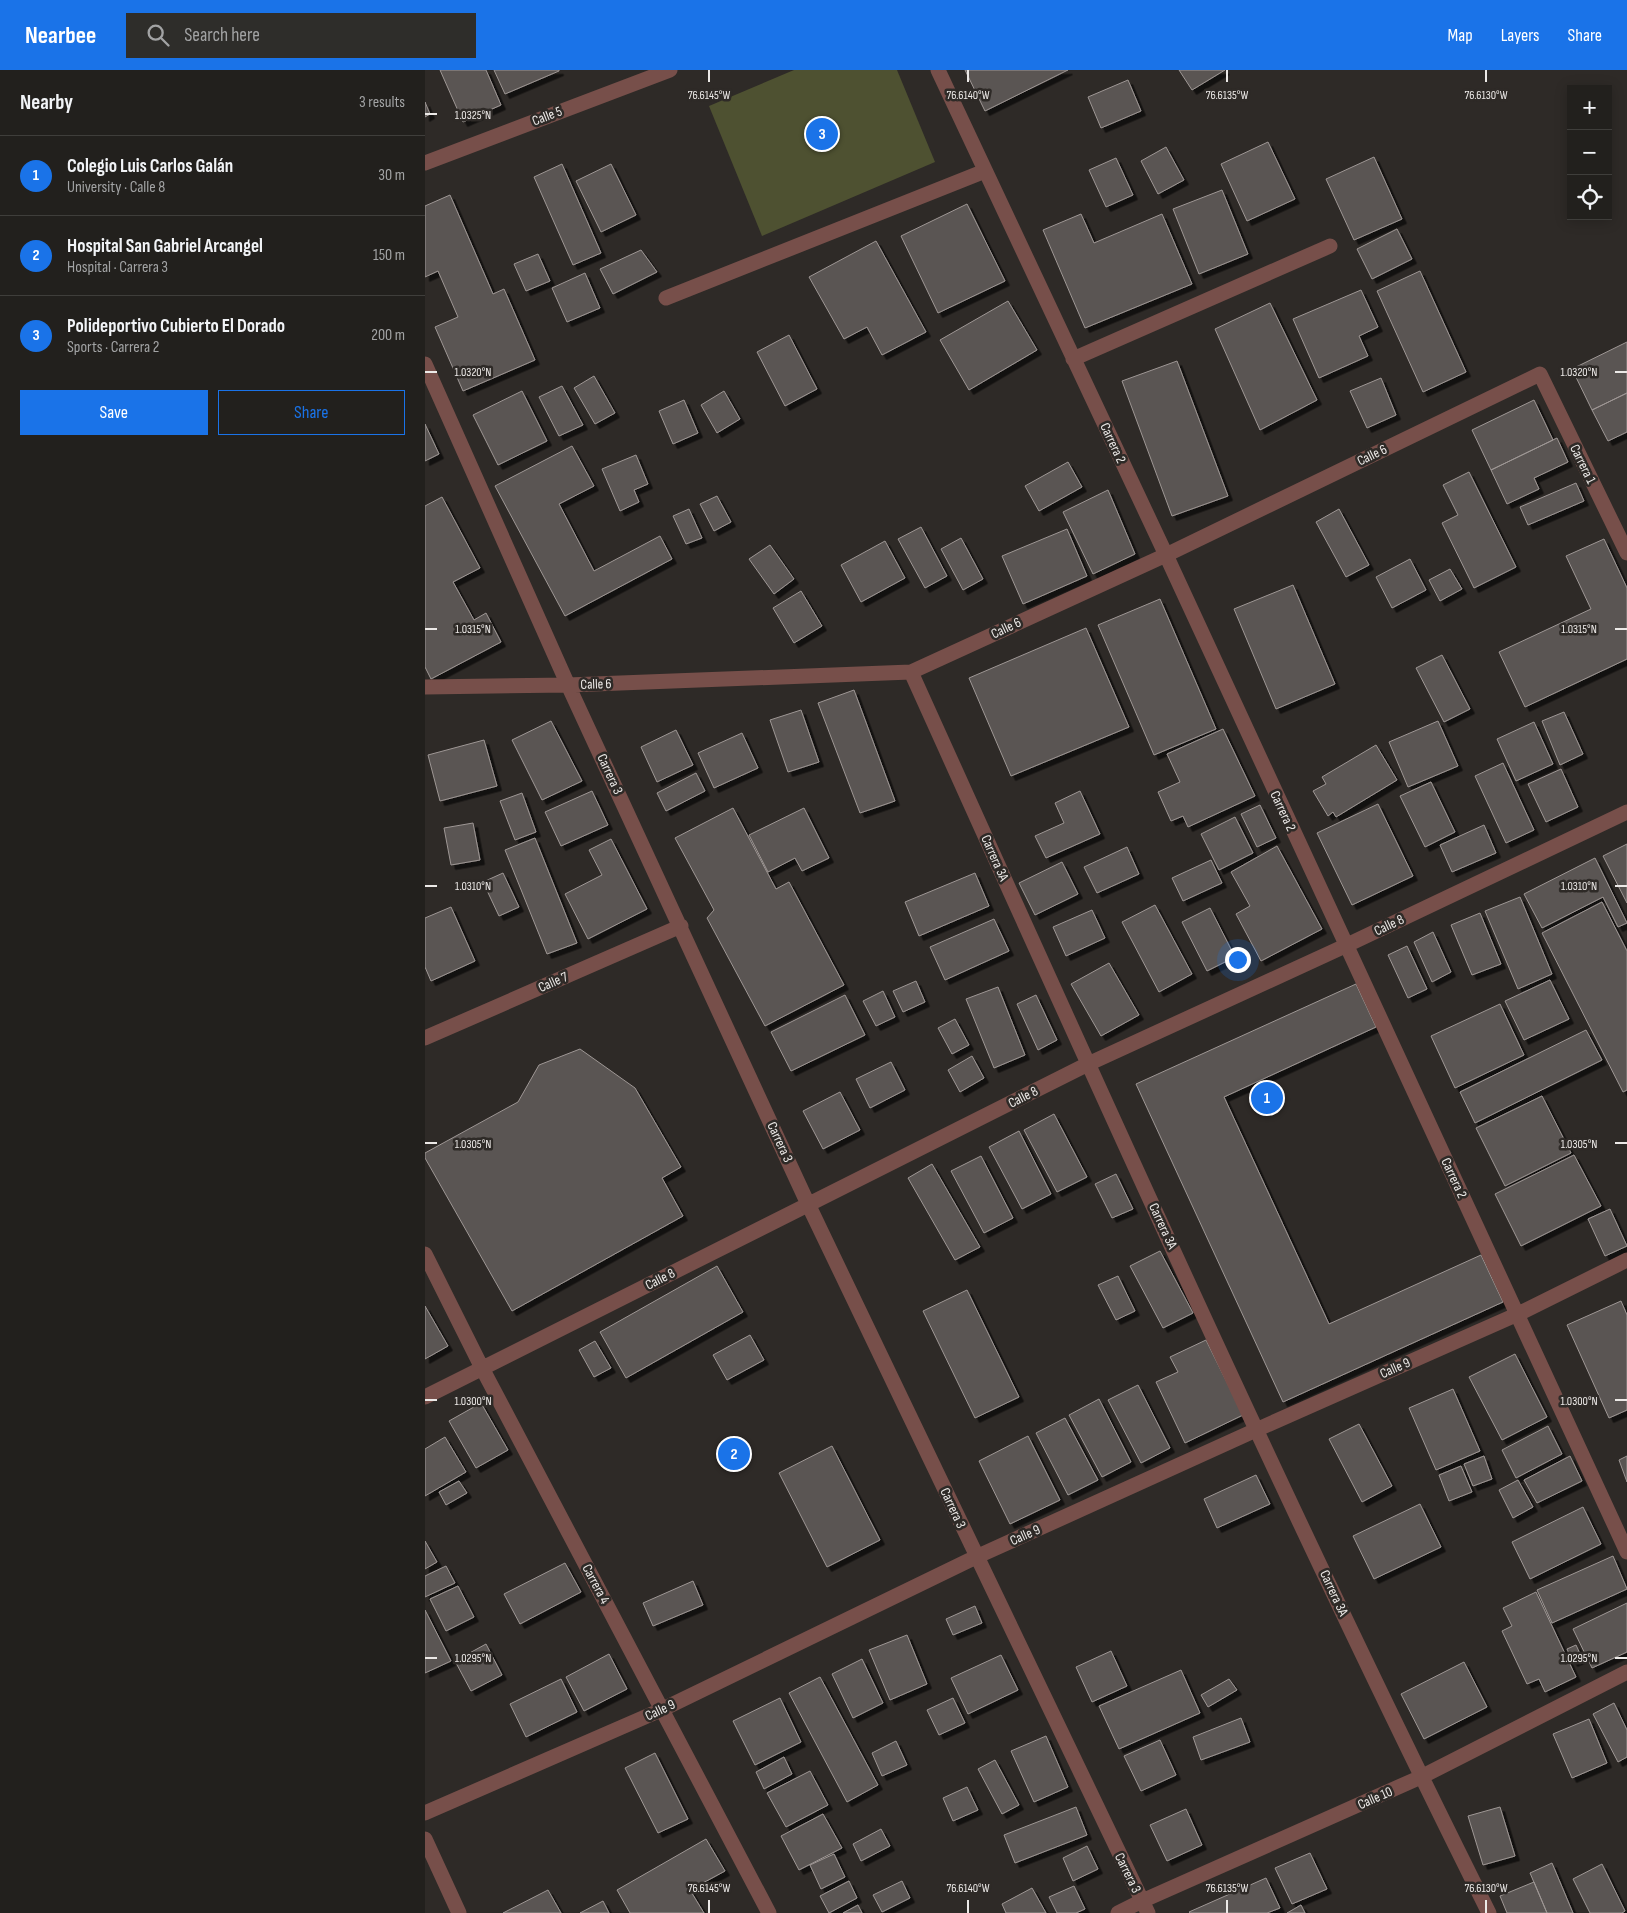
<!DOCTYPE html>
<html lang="en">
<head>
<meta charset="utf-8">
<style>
	:root { --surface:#22201d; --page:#2e2d2a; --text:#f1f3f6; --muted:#a2a3a4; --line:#3f3e3b; --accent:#1a73e8 }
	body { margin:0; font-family:"Sofia Sans Condensed",sans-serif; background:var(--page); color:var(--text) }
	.controls { position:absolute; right:15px; top:15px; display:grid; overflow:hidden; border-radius:0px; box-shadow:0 2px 12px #0003 }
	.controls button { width:45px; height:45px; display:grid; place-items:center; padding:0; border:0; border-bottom:1px solid var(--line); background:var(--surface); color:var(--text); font:25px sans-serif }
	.you { position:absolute; left:812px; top:889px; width:18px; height:18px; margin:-12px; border:4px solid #fff; border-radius:50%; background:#1a73e8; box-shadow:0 0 0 8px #1a73e833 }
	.badge { display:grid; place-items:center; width:32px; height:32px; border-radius:50%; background:var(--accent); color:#fff; font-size:16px; font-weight:700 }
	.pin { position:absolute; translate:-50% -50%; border:2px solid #fff; box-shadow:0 1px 5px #0006 }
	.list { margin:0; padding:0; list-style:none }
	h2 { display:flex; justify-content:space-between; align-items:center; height:65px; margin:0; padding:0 20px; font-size:21px }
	h2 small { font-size:16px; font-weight:400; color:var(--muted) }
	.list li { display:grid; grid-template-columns:32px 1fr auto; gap:15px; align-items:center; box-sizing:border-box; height:80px; padding:0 20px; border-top:1px solid var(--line) }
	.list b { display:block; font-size:19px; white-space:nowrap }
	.list p { margin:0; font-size:16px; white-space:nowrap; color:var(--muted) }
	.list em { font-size:16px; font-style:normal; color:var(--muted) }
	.actions { display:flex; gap:10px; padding:15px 20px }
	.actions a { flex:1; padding:11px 0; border:1px solid var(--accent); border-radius:0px; text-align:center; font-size:18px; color:var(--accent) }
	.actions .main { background:var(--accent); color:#fff }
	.icon { flex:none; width:28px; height:28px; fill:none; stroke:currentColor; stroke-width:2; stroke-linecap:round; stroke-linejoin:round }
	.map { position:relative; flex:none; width:1202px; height:1843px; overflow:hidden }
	header { display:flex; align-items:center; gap:30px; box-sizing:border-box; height:70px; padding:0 25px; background:var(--accent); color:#fff }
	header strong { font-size:24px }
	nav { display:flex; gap:28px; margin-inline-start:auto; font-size:18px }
	.search { width:350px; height:45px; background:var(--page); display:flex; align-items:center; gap:12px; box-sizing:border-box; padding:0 18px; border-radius:0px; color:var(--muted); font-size:19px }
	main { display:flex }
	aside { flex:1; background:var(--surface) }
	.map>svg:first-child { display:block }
	.green { fill:#4e5131 }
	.building { fill:#5a5552; stroke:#9e9795; filter:url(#shadow) }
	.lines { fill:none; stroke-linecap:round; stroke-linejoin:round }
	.minor { stroke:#774f4a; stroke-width:15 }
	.ticks { fill:none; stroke:#ece9e7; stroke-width:2 }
	.labels { text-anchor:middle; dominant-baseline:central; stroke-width:5; stroke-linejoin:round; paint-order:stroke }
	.street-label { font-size:14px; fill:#ece9e7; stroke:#2e2a27 }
	.ticks-label { font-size:12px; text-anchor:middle; fill:#ece9e7; stroke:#2e2a27; stroke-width:5; stroke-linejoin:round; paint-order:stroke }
</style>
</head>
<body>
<header>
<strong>Nearbee</strong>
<div class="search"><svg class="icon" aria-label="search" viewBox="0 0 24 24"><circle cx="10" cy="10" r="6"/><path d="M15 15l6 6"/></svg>Search here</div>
<nav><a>Map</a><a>Layers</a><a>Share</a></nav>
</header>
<main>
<aside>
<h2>Nearby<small>3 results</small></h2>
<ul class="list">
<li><span class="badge">1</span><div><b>Colegio Luis Carlos Galán</b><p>University · Calle 8</p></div><em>30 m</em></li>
<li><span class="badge">2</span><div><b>Hospital San Gabriel Arcangel</b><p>Hospital · Carrera 3</p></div><em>150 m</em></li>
<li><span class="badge">3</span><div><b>Polideportivo Cubierto El Dorado</b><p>Sports · Carrera 2</p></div><em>200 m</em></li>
</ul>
<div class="actions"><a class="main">Save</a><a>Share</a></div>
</aside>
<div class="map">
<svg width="1202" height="1843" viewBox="0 0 1202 1843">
	<defs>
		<filter id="shadow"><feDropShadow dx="4.5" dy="4.5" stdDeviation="0" flood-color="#0009"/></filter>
	</defs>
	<rect width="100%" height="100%" fill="#2e2a27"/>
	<path class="green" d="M369 0H472L510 92 337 166 284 36Z"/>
	<path class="building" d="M15 0H61L76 35 38 52Z
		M69 0H134V1L80 24Z
		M540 0H643L560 41Z
		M754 0H800L767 20Z
		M703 10 716 41 676 58 663 27Z
		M0 32 5 44 0 47Z
		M843 72 870 129 822 151 796 94Z
		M741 77 759 110 733 124 716 91Z
		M949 87 977 149 929 170 901 109Z
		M691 88 708 125 681 137 664 100Z
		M137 94 176 183 148 195 109 107Z
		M186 94 211 145 176 162 151 111Z
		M797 120 823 184 774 204 748 139Z
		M25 125 68 224 79 219 110 290 38 321 10 257 33 247 13 201 0 207V136Z
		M542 134 580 211 513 243 476 166Z
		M656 144 669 173 737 144 767 214 660 258 618 160Z
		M972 159 987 189 947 209 932 179Z
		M451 171 501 262 457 285 442 257 419 269 384 207Z
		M216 180 232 202 188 224 175 199Z
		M113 184 125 211 101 221 89 194Z
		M995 201 1041 302 998 322 952 221Z
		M160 203 175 238 142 252 127 218Z
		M936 220 953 257 934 266 943 286 894 308 868 249Z
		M583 231 612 280 544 320 515 270Z
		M845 233 892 330 835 360 790 259Z
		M364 265 392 319 360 336 332 282Z
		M1202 272V323L1167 340 1147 299Z
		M752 291 803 426 747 446 697 311Z
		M169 306 190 343 170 354 149 318Z
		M956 308 971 345 942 358 925 321Z
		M137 316 158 355 134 366 114 327Z
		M97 321 122 371 73 395 48 345Z
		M299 321 315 349 292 363 276 335Z
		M1202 323V362L1183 371 1167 340Z
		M259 330 273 363 248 374 234 341Z
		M1109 330 1128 370 1066 400 1047 360Z
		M0 354 14 384 0 391Z
		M1132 368 1143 392 1109 408 1114 419 1082 434 1066 400Z
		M147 376 169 416 134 434 169 501 235 466 247 489 140 546 70 416Z
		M211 385 223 414 209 420 214 432 195 441 177 399Z
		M643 392 657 417 614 441 600 416Z
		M1044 402 1091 497 1049 518 1017 453 1033 445 1018 415Z
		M1151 413 1159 431 1103 455 1095 437Z
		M683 420 710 484 668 504 638 442Z
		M292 426 306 452 289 461 275 434Z
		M17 427 55 498 28 512 49 550 61 543 76 572 6 609 0 597V436Z
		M264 439 277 468 261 474 248 446Z
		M914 439 944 495 921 507 891 452Z
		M496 457 522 506 500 518 473 469Z
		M642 459 662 506 598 534 577 486Z
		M536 468 558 509 538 520 516 479Z
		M1179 469 1202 518V589L1100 637 1074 582 1166 539 1141 486Z
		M460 471 480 508 436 532 416 495Z
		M345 475 369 509 349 524 324 489Z
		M985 489 1001 520 967 538 951 507Z
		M1025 499 1037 519 1015 531 1004 510Z
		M868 515 910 614 851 639 809 539Z
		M376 521 397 556 369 573 348 538Z
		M735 529 791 659 729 685 673 555Z
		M661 558 704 657 586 706 544 608Z
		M1017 585 1045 639 1019 652 991 598Z
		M429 620 470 731 435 743 393 633Z
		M376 640 394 692 363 702 345 650Z
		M1139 642 1158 684 1135 695 1117 651Z
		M126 651 157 711 117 730 87 670Z
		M1013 651 1033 696 983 717 964 672Z
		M1109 652 1128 694 1091 711 1072 669Z
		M798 659 830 726 763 757 758 746 746 751 733 722 755 712 742 684Z
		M251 660 268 695 232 712 216 677Z
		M317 663 333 698 289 718 273 683Z
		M59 670 72 716 15 731 3 685Z
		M951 675 972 710 911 747 908 742 903 746 888 721 901 714 897 707Z
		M1078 693 1109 760 1081 773 1050 706Z
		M1136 699 1153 737 1121 752 1103 714Z
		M271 703 280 721 241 741 232 723Z
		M1006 712 1030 762 1000 777 975 726Z
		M167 721 183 755 136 776 120 742Z
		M655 721 675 764 621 788 610 766 639 753 630 733Z
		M97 723 111 762 90 770 75 731Z
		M953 734 988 806 927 835 892 763Z
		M835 735 851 768 832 777 816 744Z
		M308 738 351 819 364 812 419 915 340 956 282 848 289 840 250 768Z
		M379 738 404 788 377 801 370 788 343 802 324 765Z
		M810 747 828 783 794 800 776 764Z
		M48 753 55 790 26 795 19 758Z
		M1059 755 1071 783 1027 802 1015 775Z
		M110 768 152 873 122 884 80 780Z
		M186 769 222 839 163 869 140 824 177 805 164 780Z
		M1202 774V833L1178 786Z
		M852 776 897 859 836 891 811 844 825 836 806 802Z
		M702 777 714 804 672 823 659 797Z
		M1170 788 1202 853 1193 857 1178 827 1117 858 1099 824Z
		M786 790 797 813 758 831 747 808Z
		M637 792 653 824 610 845 594 813Z
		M78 803 94 837 74 846 58 812Z
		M550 803 564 836 494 866 480 832Z
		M1095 827 1127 904 1093 919 1060 841Z
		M1177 832 1202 881V1020L1198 1022 1117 863Z
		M730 835 767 904 734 922 697 852Z
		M26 837 50 891 6 911 0 897V848Z
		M785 838 810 887 782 901 757 852Z
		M667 840 680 868 641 886 628 857Z
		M1055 843 1076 894 1047 905 1026 855Z
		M569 849 584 881 520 910 505 877Z
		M1008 862 1026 902 1007 912 989 872Z
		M982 876 1002 919 983 928 963 885Z
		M684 893 714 945 676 966 646 914Z
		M1125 910 1144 949 1099 970 1080 931Z
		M491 911 500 932 478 942 468 921Z
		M931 914 951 957 799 1027 904 1254 1056 1185 1078 1232 858 1332 711 1014Z
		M573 917 600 985 569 998 541 929Z
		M458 921 470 947 451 956 438 931Z
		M420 925 440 965 366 1001 346 962Z
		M611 925 632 970 613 980 592 934Z
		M1075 934 1099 985 1030 1018 1006 966Z
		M530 949 544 975 527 984 513 958Z
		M1161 960 1177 990 1050 1053 1035 1022Z
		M155 979 210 1018 256 1097 237 1108 258 1146 87 1241 0 1088V1083L93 1032 114 995Z
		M547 986 559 1008 535 1022 523 1000Z
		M466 992 480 1020 445 1038 431 1009Z
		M415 1022 435 1060 398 1079 378 1041Z
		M1117 1026 1146 1083 1080 1116 1051 1058Z
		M629 1044 662 1107 632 1122 599 1060Z
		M594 1061 626 1124 597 1139 564 1077Z
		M1149 1085 1176 1136 1096 1176 1070 1124Z
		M556 1086 588 1148 559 1163 526 1101Z
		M507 1094 555 1177 530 1190 483 1108Z
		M691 1104 708 1139 687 1148 670 1114Z
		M1185 1139 1202 1176 1180 1186 1163 1149Z
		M735 1181 768 1243 738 1258 705 1196Z
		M292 1196 318 1242 201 1308 175 1262Z
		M693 1206 710 1241 691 1250 673 1215Z
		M542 1220 594 1327 550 1348 498 1241Z
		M1196 1231 1202 1245V1340L1184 1348 1142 1255Z
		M0 1236 23 1276 0 1289Z
		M325 1265 339 1290 302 1310 288 1285Z
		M781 1270 818 1345 760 1373 731 1312 753 1302 745 1287Z
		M170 1271 186 1298 169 1307 154 1280Z
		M1090 1284 1122 1347 1077 1370 1044 1307Z
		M713 1315 745 1378 716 1393 683 1330Z
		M1028 1319 1055 1381 1011 1400 984 1338Z
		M674 1329 706 1392 677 1407 644 1345Z
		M56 1333 83 1380 51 1398 24 1351Z
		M640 1348 673 1410 643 1425 611 1363Z
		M934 1354 967 1416 937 1432 904 1369Z
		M1123 1356 1137 1384 1091 1408 1077 1380Z
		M603 1366 635 1430 585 1454 554 1391Z
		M20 1367 41 1402 0 1426V1379Z
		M407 1376 455 1470 402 1497 354 1403Z
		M1059 1386 1067 1409 1048 1416 1039 1394Z
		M1145 1386 1157 1411 1112 1433 1099 1410Z
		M1202 1386V1412L1194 1390Z
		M1036 1396 1047 1422 1024 1431 1014 1405Z
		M831 1405 845 1434 792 1458 779 1429Z
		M1093 1410 1108 1437 1088 1448 1074 1420Z
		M34 1411 42 1423 21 1435 14 1422Z
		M995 1434 1016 1477 949 1509 928 1466Z
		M1158 1437 1176 1474 1105 1509 1087 1472Z
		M0 1471 12 1492 0 1499Z
		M1188 1486 1202 1519 1127 1553 1112 1520Z
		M140 1493 156 1522 95 1554 79 1524Z
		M21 1496 30 1513 0 1527V1506Z
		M268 1511 278 1535 228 1556 218 1533Z
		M33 1516 49 1547 21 1561 5 1529Z
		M1111 1522 1151 1607 1120 1622 1114 1609 1102 1614 1077 1561 1087 1556 1078 1538Z
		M1202 1533V1582L1167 1598 1148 1559Z
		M550 1536 557 1553 528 1565 521 1549Z
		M0 1540 26 1591 0 1603Z
		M482 1565 502 1614 465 1630 444 1580Z
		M61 1574 77 1605 46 1621 30 1591Z
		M1151 1575 1157 1588 1148 1592 1142 1579Z
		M686 1581 702 1616 667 1632 651 1597Z
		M184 1584 202 1619 159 1641 141 1607Z
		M576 1585 593 1620 543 1644 526 1608Z
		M437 1589 458 1633 428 1648 407 1604Z
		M1039 1592 1062 1637 999 1669 976 1624Z
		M756 1600 775 1643 694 1679 674 1636Z
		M395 1607 453 1715 422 1732 364 1623Z
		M136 1609 152 1642 101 1667 85 1634Z
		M804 1609 812 1620 783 1637 776 1625Z
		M355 1628 376 1672 330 1695 308 1651Z
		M528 1628 540 1653 514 1665 502 1640Z
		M1189 1633 1202 1660V1687L1193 1692 1168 1644Z
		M816 1648 825 1672 776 1690 768 1667Z
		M1164 1649 1182 1693 1147 1708 1128 1664Z
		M621 1666 643 1717 609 1732 586 1681Z
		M735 1670 751 1705 716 1721 699 1686Z
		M471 1671 482 1695 457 1706 447 1683Z
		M230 1683 263 1749 233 1763 200 1698Z
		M359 1687 367 1704 339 1719 331 1702Z
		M570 1690 594 1735 577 1744 553 1699Z
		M385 1701 403 1735 361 1757 342 1723Z
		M542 1717 553 1740 528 1751 518 1728Z
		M651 1737 662 1765 590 1793 579 1765Z
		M1075 1737 1090 1786 1058 1795 1043 1746Z
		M761 1739 777 1775 742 1791 725 1755Z
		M398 1744 417 1778 374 1800 356 1766Z
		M456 1759 465 1776 436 1791 428 1774Z
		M281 1769 300 1801 265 1820 279 1843H205L192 1820Z
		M662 1776 673 1799 648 1811 638 1788Z
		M885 1783 902 1819 867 1834 850 1798Z
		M409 1784 420 1807 396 1819 385 1795Z
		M1127 1793 1148 1843H1122L1105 1803Z
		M1177 1794 1200 1841 1197 1843H1165L1148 1809Z
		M841 1808 855 1838 842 1843H765L764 1842Z
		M424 1811 432 1828 404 1843 395 1826Z
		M477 1811 485 1828 457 1842 448 1825Z
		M1109 1812 1122 1843H1082L1075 1826Z
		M649 1816 660 1839 651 1843H632L624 1827Z
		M607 1818 621 1843H581L577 1834Z
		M123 1820 136 1843H78Z
		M178 1831 184 1843H155Z
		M433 1835 437 1843H418Z
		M876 1835 880 1843H862Z"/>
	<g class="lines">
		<path class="minor" d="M513 0 741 485 1202 1482
			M0 93 245 0
			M241 228 560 101
			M648 289 905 176
			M0 294 143 615 383 1134 723 1843
			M486 602C674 1018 860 1435 1064 1843
			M0 617 143 615 486 602 741 485 1115 304 1202 483
			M0 968 256 856
			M0 1184 57 1298 344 1843
			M0 1327 663 994 920 876 1202 742
			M0 1743 236 1640 551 1487 831 1360 1093 1244 1202 1190
			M0 1769 34 1843
			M693 1843 717 1831 996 1707 1202 1602"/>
	</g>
	<path class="ticks" d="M284 0V12M543 0V12M802 0V12M1061 0V12M0 44H12M0 302H12M1190 302H1202M0 559H12M1190 559H1202M0 816H12M1190 816H1202M0 1073H12M1190 1073H1202M0 1330H12M1190 1330H1202M0 1588H12M1190 1588H1202M284 1830V1843M543 1830V1843M802 1830V1843M1061 1830V1843"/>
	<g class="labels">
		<g class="street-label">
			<text transform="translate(122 46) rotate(-21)">Calle 5</text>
			<text transform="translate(688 373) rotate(65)">Carrera 2</text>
			<text transform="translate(947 385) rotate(-26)">Calle 6</text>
			<text transform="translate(1158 394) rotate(64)">Carrera 1</text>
			<text transform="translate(581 558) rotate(-25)">Calle 6</text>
			<text transform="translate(171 614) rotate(-2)">Calle 6</text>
			<text transform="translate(185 704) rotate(65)">Carrera 3</text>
			<text transform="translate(858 741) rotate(65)">Carrera 2</text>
			<text transform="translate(570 788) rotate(66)">Carrera 3A</text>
			<text transform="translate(964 855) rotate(-25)">Calle 8</text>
			<text transform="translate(128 912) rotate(-24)">Calle 7</text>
			<text transform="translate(598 1027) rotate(-27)">Calle 8</text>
			<text transform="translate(355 1072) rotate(65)">Carrera 3</text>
			<text transform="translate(1029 1108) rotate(65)">Carrera 2</text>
			<text transform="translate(738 1156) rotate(65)">Carrera 3A</text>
			<text transform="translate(235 1209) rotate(-27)">Calle 8</text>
			<text transform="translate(970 1298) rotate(-24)">Calle 9</text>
			<text transform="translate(528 1438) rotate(65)">Carrera 3</text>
			<text transform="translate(600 1465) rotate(-24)">Calle 9</text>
			<text transform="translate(171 1514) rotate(62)">Carrera 4</text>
			<text transform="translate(909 1523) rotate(65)">Carrera 3A</text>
			<text transform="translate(235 1640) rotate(-25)">Calle 9</text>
			<text transform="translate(950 1728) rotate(-24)">Calle 10</text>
			<text transform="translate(703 1803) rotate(64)">Carrera 3</text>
		</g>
	</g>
	<g class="ticks-label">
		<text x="284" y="29">76.6145°W</text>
		<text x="543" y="29">76.6140°W</text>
		<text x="802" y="29">76.6135°W</text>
		<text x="1061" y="29">76.6130°W</text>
		<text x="48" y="49">1.0325°N</text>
		<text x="48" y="306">1.0320°N</text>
		<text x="1154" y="306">1.0320°N</text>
		<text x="48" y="563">1.0315°N</text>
		<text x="1154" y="563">1.0315°N</text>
		<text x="48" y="820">1.0310°N</text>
		<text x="1154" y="820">1.0310°N</text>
		<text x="48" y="1078">1.0305°N</text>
		<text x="1154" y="1078">1.0305°N</text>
		<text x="48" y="1335">1.0300°N</text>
		<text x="1154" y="1335">1.0300°N</text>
		<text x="48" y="1592">1.0295°N</text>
		<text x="1154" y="1592">1.0295°N</text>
		<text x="284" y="1822">76.6145°W</text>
		<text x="543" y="1822">76.6140°W</text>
		<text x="802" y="1822">76.6135°W</text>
		<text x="1061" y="1822">76.6130°W</text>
	</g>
</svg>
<div class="controls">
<button>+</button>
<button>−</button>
<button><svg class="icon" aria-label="locate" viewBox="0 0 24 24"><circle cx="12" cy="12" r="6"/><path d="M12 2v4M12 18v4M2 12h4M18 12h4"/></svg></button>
</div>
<div class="you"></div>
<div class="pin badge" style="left:842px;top:1028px">1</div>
<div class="pin badge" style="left:309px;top:1384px">2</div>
<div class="pin badge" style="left:397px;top:64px">3</div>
</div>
</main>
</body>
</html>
